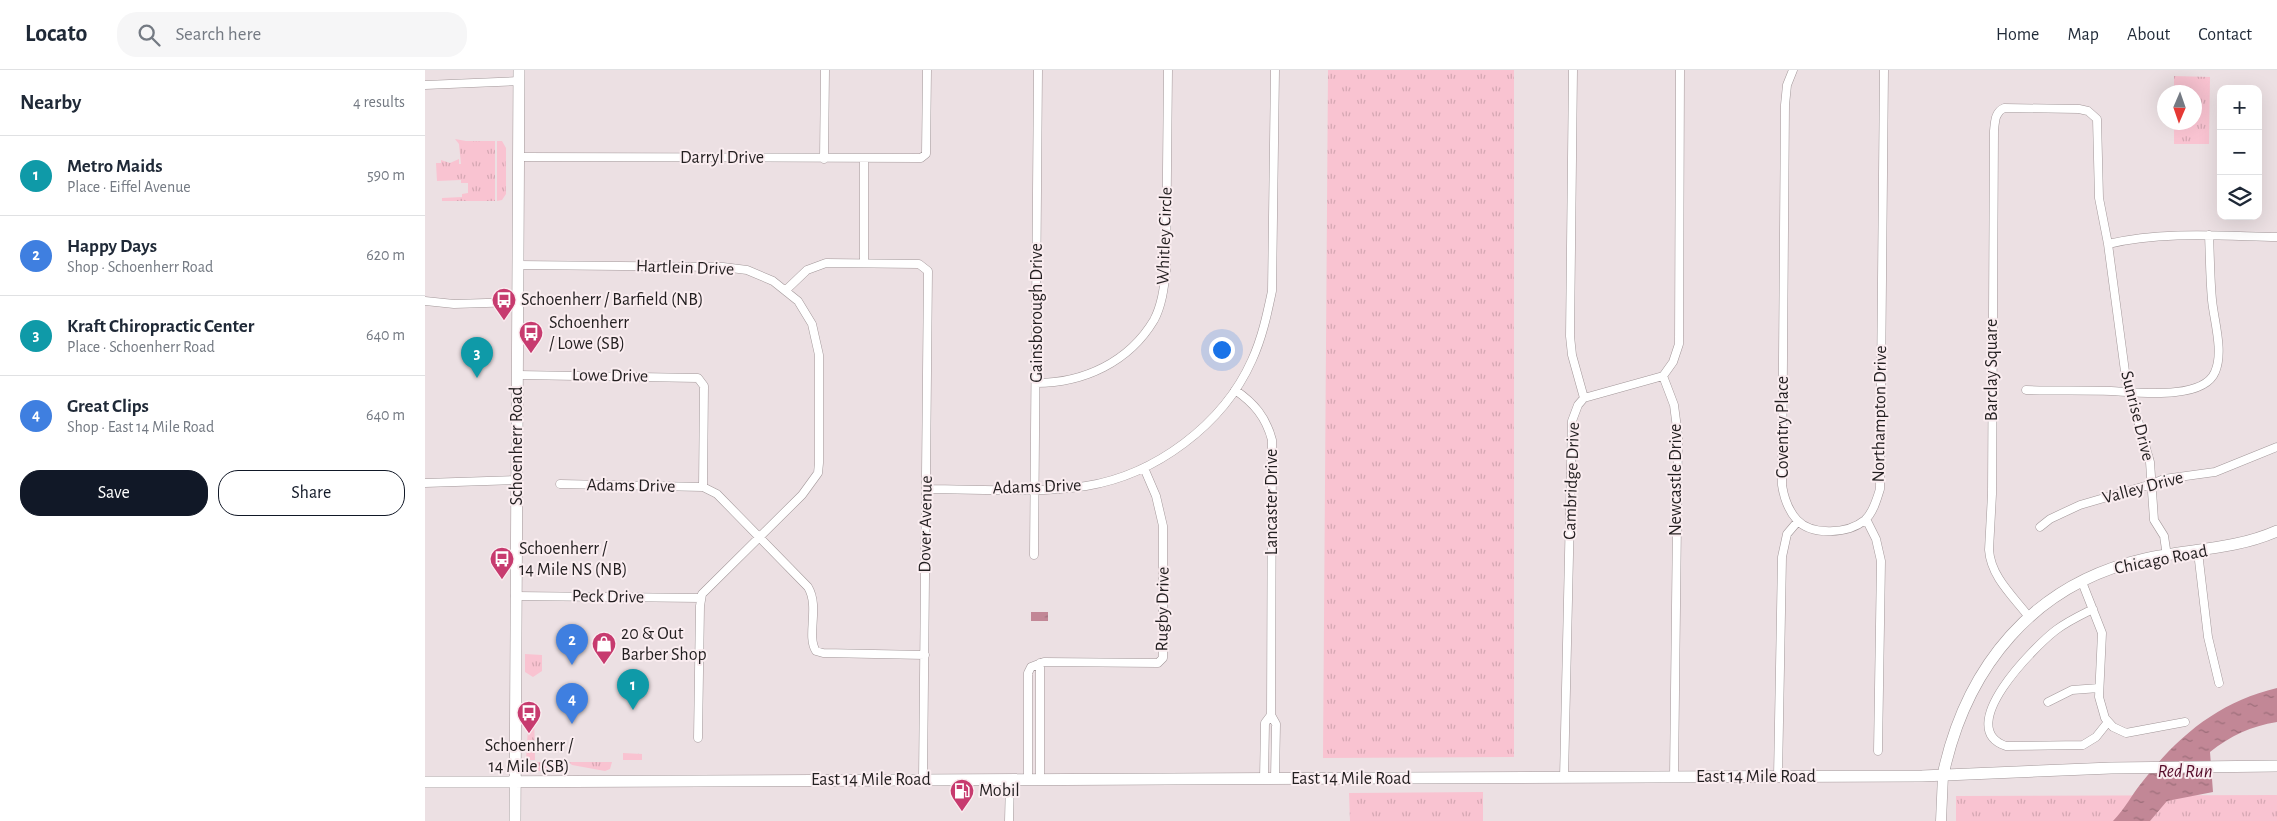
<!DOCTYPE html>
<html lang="en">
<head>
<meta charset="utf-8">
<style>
	:root { --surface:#fff; --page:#f6f6f7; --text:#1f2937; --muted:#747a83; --line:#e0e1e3; --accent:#111827 }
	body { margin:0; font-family:"Alegreya Sans",sans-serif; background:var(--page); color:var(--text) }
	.controls { position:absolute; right:15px; top:15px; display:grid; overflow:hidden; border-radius:10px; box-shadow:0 5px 20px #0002 }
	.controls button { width:45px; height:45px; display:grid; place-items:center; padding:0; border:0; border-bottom:1px solid var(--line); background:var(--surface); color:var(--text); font:25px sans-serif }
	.compass { position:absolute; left:1732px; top:15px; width:45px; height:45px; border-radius:50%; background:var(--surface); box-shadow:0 5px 20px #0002; rotate:182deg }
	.you { position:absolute; left:796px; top:279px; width:18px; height:18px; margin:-12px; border:4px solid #fff; border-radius:50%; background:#1a73e8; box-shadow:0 0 0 8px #1a73e833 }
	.badge { display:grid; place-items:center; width:32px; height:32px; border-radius:50%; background:var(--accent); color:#fff; font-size:16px; font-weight:700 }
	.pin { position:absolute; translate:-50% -41px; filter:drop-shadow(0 1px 2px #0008) }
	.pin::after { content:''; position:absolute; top:26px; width:18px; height:15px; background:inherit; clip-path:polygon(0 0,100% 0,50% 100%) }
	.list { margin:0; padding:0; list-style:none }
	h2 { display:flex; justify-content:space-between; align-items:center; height:65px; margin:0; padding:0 20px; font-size:21px }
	h2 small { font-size:16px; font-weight:400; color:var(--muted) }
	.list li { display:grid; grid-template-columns:32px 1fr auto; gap:15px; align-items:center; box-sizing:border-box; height:80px; padding:0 20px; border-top:1px solid var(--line) }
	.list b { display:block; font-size:19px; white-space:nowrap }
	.list p { margin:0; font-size:16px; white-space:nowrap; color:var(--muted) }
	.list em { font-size:16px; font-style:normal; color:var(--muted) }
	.actions { display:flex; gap:10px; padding:15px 20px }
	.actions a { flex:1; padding:11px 0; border:1px solid var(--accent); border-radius:20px; text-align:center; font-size:18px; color:var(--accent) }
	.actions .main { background:var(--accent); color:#fff }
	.icon { flex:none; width:28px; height:28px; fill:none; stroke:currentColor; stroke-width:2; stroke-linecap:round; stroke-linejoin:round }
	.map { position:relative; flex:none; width:1852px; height:751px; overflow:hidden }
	header { display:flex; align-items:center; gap:30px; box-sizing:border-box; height:70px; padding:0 25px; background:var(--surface); border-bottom:1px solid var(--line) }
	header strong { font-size:24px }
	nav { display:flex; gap:28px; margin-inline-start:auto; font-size:18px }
	.search { width:350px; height:45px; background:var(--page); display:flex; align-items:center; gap:12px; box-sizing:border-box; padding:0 18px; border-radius:20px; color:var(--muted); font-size:19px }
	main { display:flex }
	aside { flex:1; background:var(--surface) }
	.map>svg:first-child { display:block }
	.grass { fill:url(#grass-tufts) }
	.water { fill:url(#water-ripples) }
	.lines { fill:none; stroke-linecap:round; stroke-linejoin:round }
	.minor-casing { stroke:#a29799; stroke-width:9 }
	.tertiary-casing { stroke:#a29799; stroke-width:11 }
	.secondary-casing { stroke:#a29799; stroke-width:12 }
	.minor { stroke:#fff; stroke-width:8 }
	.tertiary { stroke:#fff; stroke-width:10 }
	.secondary { stroke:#fff; stroke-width:11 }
	.labels { text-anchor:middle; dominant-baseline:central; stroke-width:4; stroke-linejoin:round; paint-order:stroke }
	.street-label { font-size:18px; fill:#231f20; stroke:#faedf0 }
	.poi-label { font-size:18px; fill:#231f20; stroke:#faedf0; text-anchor:start }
	.water-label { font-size:19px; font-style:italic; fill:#550d2a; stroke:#faedf0 }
</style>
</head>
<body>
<header>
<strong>Locato</strong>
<div class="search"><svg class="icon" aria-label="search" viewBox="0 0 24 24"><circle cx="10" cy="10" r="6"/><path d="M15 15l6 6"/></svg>Search here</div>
<nav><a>Home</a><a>Map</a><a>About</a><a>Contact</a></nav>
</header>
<main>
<aside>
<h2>Nearby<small>4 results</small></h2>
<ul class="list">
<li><span class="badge" style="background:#0f9aa8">1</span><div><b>Metro Maids</b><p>Place · Eiffel Avenue</p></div><em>590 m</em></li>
<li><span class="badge" style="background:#3f7fe0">2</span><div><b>Happy Days</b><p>Shop · Schoenherr Road</p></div><em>620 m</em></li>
<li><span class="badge" style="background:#0f9aa8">3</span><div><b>Kraft Chiropractic Center</b><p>Place · Schoenherr Road</p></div><em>640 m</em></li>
<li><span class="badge" style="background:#3f7fe0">4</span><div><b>Great Clips</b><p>Shop · East 14 Mile Road</p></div><em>640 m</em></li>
</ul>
<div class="actions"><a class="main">Save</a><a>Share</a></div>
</aside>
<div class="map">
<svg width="1852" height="751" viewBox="0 0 1852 751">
	<defs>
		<pattern id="grass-tufts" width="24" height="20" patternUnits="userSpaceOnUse" patternTransform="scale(1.25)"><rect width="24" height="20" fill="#f9c3d1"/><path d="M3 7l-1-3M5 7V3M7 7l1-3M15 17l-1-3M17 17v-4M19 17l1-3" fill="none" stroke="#d5a7b3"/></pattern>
		<pattern id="water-ripples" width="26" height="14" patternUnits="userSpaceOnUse" patternTransform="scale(1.25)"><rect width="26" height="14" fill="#c28796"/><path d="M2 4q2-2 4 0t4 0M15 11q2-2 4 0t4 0" fill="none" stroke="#9d6e7a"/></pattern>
	</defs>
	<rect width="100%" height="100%" fill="#ece0e3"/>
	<path class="grass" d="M903 0H1089V687L898 688Z
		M1749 6 1785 7 1784 74H1749V53L1770 52V22H1749Z
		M30 69 41 71H70V131H17V128L37 127V124L43 123V113H36V110L12 111 11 93H16V90L25 93 34 89V94H36L34 74Z
		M72 71H77L81 78V124L77 130 72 131Z
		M100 584 117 585V601L108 607 100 602Z
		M109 638 110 690H101L104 642Z
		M198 683 217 684V690H198Z
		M112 692H133L131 698 127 701H112Z
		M144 692H187L185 699 180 701 147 695Z
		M1058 722V751H925L924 723Z
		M1852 725V751H1531V726Z"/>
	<path class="water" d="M606 542H623V551H606Z
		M1852 618V652C1826 656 1805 666 1785 682L1788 722 1742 731 1725 751H1688C1700 739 1707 724 1718 711 1754 665 1794 632 1852 618Z"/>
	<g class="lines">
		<defs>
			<path id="minor" d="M1148 0 1145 266 1147 285 1159 328
				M1368 0 1362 15 1360 35 1357 415C1359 428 1363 440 1372 450 1387 466 1423 464 1440 450 1448 443 1452 429 1455 419L1459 0
				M0 15 94 11
				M94 87 496 88 501 84 502 0
				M399 89 400 0
				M439 89V193
				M1683 174C1739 161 1796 166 1852 167
				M93 195 298 197 322 200 348 211 373 231 387 254 394 285V393L393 403 377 425 277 524 275 536 273 668
				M361 220 382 200 401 193 494 194 503 201 498 710
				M0 231 29 234 93 232
				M93 305 273 308 279 316 278 417 292 424 383 517C395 537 381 566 391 581L398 583 500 585
				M1238 306 1249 335 1253 366 1249 707
				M1238 306 1248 292 1254 274 1255 0
				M611 313C659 313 704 292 729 250 737 235 739 217 741 201L743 0
				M810 320C829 333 841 347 847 370L846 645
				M1601 320C1630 321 1658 320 1686 321 1710 322 1778 331 1790 302 1799 282 1789 251 1787 230 1785 209 1785 187 1784 165
				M1159 328 1238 306
				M0 413 92 410
				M135 414 278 417
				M502 419C554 419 609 424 661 416 730 405 798 355 827 290 837 268 842 245 847 221L850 0
				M1441 449 1451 469 1456 491 1453 681
				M1615 457 1625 449 1655 435 1727 414 1739 409 1790 402 1852 377
				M1773 482 1783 567 1794 613
				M609 485 613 0
				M1657 512 1677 563 1674 627 1680 648 1688 657 1701 663 1760 652
				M90 526 276 528
				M1668 539C1656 545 1643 551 1631 560 1609 577 1528 658 1581 676L1658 675 1671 667 1683 652
				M1604 547C1588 526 1566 507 1564 480L1567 424 1569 61C1570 51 1570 42 1579 38L1654 39 1663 41 1672 49 1674 128 1683 174 1701 309 1725 392 1729 450 1739 466 1742 486
				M615 593V710
				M1623 632 1647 620 1674 618
				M1353 707 1357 487 1362 464 1373 451
				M1139 708 1147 351 1153 335 1159 328
				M839 709 840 653 846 645 851 654 850 709
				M603 710V603L606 597 619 592 733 593 738 588V456L731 426 719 398
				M584 751 585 710"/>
			<path id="tertiary" d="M1516 751 1518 705"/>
			<path id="secondary" d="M1518 705C1541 597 1608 514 1719 489 1764 479 1809 480 1852 461
				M0 712 1497 706 1686 698 1852 696
				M90 751 94 0"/>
		</defs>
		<use href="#minor" class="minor-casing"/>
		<use href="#tertiary" class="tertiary-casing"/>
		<use href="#secondary" class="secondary-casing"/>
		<use href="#minor" class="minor"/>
		<use href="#tertiary" class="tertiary"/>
		<use href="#secondary" class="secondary"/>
	</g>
	<defs>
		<symbol id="bus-pin" viewBox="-11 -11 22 30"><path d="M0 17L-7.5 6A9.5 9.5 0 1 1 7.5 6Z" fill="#c73b6f" stroke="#faedf0"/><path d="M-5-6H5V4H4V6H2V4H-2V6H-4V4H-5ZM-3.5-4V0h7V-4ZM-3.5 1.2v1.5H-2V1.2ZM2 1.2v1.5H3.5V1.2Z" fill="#fff"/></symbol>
		<symbol id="shop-pin" viewBox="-11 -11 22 30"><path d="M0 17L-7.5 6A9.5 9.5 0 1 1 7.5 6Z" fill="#c73b6f" stroke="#faedf0"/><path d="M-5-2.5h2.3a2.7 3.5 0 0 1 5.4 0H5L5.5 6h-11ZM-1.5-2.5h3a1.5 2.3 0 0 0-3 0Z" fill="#fff"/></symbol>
		<symbol id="fuel-pin" viewBox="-11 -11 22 30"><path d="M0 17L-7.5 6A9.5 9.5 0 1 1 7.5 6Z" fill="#c73b6f" stroke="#faedf0"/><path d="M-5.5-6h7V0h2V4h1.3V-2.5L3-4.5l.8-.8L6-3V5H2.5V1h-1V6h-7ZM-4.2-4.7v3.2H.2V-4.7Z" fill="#fff"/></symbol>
	</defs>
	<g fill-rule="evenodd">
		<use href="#bus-pin" x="65" y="216" width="28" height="38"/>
		<use href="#bus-pin" x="92" y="249" width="28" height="38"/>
		<use href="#bus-pin" x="63" y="475" width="28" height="38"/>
		<use href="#shop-pin" x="165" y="560" width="28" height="38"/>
		<use href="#bus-pin" x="90" y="629" width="28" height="38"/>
		<use href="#fuel-pin" x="523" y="707" width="28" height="38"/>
	</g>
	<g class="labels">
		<g class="street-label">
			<text x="297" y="88">Darryl Drive</text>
			<text transform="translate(740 166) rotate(-88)">Whitley Circle</text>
			<text transform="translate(260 198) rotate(2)">Hartlein Drive</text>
			<text transform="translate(612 243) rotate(-90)">Gainsborough Drive</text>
			<text transform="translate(1567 300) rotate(-90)">Barclay Square</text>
			<text transform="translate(185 306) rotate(1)">Lowe Drive</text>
			<text transform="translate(1455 344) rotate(-89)">Northampton Drive</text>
			<text transform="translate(1712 346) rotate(76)">Sunrise Drive</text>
			<text transform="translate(1358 357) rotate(-90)">Coventry Place</text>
			<text transform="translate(92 376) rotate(-90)">Schoenherr Road</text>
			<text transform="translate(1251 410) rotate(-90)">Newcastle Drive</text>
			<text transform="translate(1147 411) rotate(-88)">Cambridge Drive</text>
			<text transform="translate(206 416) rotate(1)">Adams Drive</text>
			<text transform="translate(612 417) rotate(-2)">Adams Drive</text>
			<text transform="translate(1718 418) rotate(-15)">Valley Drive</text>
			<text transform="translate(847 432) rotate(-90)">Lancaster Drive</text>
			<text transform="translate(501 454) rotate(-89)">Dover Avenue</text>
			<text transform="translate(1736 490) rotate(-11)">Chicago Road</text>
			<text transform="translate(183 527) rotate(1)">Peck Drive</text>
			<text transform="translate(738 539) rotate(-89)">Rugby Drive</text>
			<text x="1331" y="707">East 14 Mile Road</text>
			<text x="926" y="709">East 14 Mile Road</text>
			<text x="446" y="710">East 14 Mile Road</text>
		</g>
		<g class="poi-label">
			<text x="96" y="230">Schoenherr / Barfield (NB)</text>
			<text x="124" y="253">Schoenherr<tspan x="124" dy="21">/ Lowe (SB)</tspan></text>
			<text x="94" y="479">Schoenherr /<tspan x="94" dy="21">14 Mile NS (NB)</tspan></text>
			<text x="196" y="564">20 &amp; Out<tspan x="196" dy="21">Barber Shop</tspan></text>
			<text x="104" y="676" text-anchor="middle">Schoenherr /<tspan x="104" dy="21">14 Mile (SB)</tspan></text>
			<text x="554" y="721">Mobil</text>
		</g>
		<g class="water-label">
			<text x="1760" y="701">Red Run</text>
		</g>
	</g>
</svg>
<div class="controls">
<button>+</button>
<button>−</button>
<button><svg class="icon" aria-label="layers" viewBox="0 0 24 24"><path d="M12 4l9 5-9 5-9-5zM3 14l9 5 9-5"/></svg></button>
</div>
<svg class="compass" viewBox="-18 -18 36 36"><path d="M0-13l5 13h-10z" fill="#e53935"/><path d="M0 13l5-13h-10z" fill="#747a83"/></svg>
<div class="you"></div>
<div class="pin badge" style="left:208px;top:640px;background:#0f9aa8">1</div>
<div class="pin badge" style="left:147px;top:595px;background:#3f7fe0">2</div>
<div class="pin badge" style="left:52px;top:308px;background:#0f9aa8">3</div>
<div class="pin badge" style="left:147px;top:654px;background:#3f7fe0">4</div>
</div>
</main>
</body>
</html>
